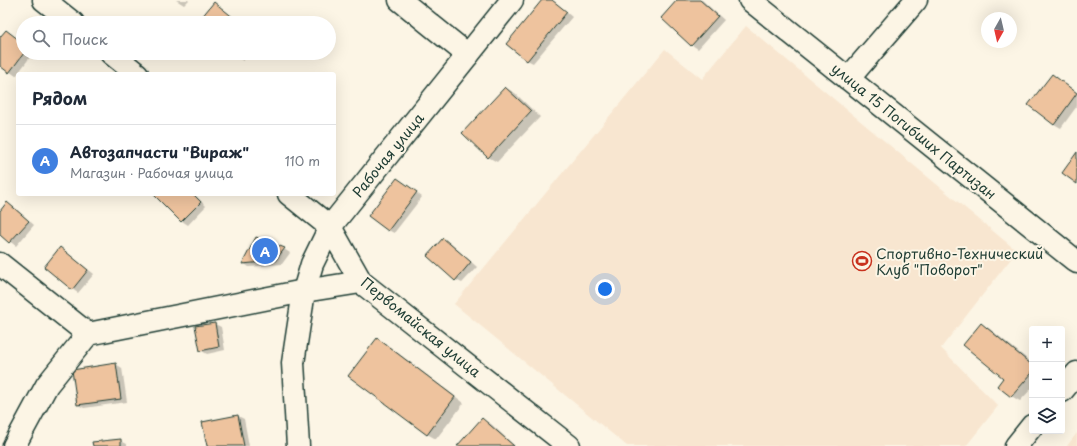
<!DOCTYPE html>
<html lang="ru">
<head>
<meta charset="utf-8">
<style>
	:root { --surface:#fff; --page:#f6f6f7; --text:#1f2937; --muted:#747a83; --line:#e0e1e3; --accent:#c8321e }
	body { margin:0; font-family:"Playpen Sans",sans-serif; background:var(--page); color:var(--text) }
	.controls { position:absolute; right:12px; bottom:12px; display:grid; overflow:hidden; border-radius:4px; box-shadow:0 4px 16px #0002 }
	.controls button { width:36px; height:36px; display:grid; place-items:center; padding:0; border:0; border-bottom:1px solid var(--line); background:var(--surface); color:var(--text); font:20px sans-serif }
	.compass { position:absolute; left:981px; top:12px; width:36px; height:36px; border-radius:50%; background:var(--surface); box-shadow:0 4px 16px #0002; rotate:188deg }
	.you { position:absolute; left:605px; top:289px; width:14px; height:14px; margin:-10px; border:3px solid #fff; border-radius:50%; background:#1a73e8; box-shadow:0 0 0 6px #1a73e833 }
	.badge { display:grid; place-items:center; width:26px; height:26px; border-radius:50%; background:var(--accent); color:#fff; font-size:13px; font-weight:700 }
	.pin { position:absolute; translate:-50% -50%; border:2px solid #fff; box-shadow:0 1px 4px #0006 }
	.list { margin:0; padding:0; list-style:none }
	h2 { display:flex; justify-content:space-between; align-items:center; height:52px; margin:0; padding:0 16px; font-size:17px }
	h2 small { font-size:13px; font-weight:400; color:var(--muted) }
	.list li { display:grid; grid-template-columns:26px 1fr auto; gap:12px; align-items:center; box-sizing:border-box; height:72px; padding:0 16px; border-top:1px solid var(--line) }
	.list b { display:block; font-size:15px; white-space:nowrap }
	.list p { margin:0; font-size:13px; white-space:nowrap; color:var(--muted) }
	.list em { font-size:13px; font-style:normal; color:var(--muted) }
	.icon { flex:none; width:22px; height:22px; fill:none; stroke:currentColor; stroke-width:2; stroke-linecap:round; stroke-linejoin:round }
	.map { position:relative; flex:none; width:1077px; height:446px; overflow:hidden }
	.search { position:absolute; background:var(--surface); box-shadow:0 4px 16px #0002; left:16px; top:16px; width:320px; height:44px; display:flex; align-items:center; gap:10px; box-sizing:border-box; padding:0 14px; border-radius:22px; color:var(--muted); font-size:15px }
	.panel { position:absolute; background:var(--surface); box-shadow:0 4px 16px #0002; left:16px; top:72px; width:320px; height:124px; border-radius:4px }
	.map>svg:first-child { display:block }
	.built { fill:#f8e6d0 }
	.shadow { fill:#0003 }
	.building { fill:#eec39e; stroke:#1f3d34 }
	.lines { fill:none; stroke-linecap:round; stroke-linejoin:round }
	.street-casing { stroke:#1f3d34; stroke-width:25 }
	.secondary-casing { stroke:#1f3d34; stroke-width:25 }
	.street { stroke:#fcf5e5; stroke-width:22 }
	.secondary { stroke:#fcf5e5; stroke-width:22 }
	.labels { text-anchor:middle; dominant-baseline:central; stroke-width:4; stroke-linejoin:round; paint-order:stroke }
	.street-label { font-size:14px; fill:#1f3d34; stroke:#fcf5e5 }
	.poi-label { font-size:14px; fill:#1f3d34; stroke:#fcf5e5; text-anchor:start }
</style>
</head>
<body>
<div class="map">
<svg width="1077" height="446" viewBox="0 0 1077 446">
	<rect width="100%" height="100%" fill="#fcf5e5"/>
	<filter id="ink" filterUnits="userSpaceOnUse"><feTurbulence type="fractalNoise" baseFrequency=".025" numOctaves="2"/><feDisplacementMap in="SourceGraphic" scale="8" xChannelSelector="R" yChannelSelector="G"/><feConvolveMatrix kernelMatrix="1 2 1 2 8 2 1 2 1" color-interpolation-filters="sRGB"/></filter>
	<g filter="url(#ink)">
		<path class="built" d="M746 26 1017 251 941 348 998 406 966 446H627L454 304 665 49 702 79Z
			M1077 433V446H1067Z"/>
		<path class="shadow" d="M176 0H189L184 5Z
			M543 0H552L572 17 533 63 527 60Z
			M679 0H702L724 20 698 49 692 45Z
			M0 39 23 43V53H33L16 76 0 65Z
			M231 53H249L243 61Z
			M1058 79 1077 93V106L1061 128 1054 124Z
			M506 88 515 93 540 117 497 162 488 157Z
			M398 179 422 197 394 233 388 230Z
			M157 194H194L206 206 188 225 182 221Z
			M8 204 14 207 34 225 16 246 0 234V212Z
			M257 238 284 249 290 253 282 264 249 267 243 263Z
			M443 239 450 243 477 267 462 283 456 280Z
			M61 248 94 274 78 293 72 289Z
			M215 324 221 327 225 350 207 354 200 350Z
			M981 324 990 329 1032 363V388L1020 401 1011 396Z
			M377 339 386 344 464 403 436 439 427 434Z
			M116 364 122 368 127 402 84 408 78 405Z
			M238 416 244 419 249 446H208Z
			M482 419 491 424 515 446H458Z
			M121 441 127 444V446H94Z"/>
		<path class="building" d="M542 0H552L567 12 527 61 506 44Z
			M677 0H700L718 16 691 46 661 18Z
			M214 2 240 23H197Z
			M6 30 23 43V53H24L9 73 0 66V37Z
			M230 53H240L236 58Z
			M1052 74 1077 93 1054 125 1028 105Z
			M505 87 531 111 488 158 462 133Z
			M1077 152V184L1062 173Z
			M397 178 417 192 388 231 368 216Z
			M156 194H193L201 202 181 222 154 195Z
			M7 202 29 221 9 243 0 235V211Z
			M256 237 285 248 275 261 242 264Z
			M443 238 471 262 455 281 427 256Z
			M60 247 88 270 72 290 44 267Z
			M215 323 219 347 200 351 195 326Z
			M981 323 1032 365V373L1011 397 997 386 1003 378 963 345Z
			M377 338 455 397 427 435 348 376Z
			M116 363 121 399 77 405 72 370Z
			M238 415 244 446H207L202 422Z
			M482 418 514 446H457Z
			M121 439V446H93L92 442Z"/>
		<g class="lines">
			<defs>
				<path id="street" d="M44 0 73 23
					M400 0 468 55
					M750 0 1077 262
					M111 53 137 74
					M848 79 916 0
					M289 194 330 227 361 282 569 446
					M0 264 88 334
					M88 334 304 291 361 282
					M1062 391 1077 373
					M14 446 47 385 88 334
					M1016 446 1032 426"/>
				<path id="secondary" d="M298 446 293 363 304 291 312 264 330 227 512 0"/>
			</defs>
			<use href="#street" class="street-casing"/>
			<use href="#secondary" class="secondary-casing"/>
			<use href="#street" class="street"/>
			<use href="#secondary" class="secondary"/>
		</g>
	</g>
	<defs>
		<symbol id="stadium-ring" viewBox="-11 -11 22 22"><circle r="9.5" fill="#fcf5e5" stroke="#c8321e" stroke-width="1.5"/><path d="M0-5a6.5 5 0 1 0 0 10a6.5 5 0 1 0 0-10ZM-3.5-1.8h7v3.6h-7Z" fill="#c8321e"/></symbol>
	</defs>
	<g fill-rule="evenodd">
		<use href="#stadium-ring" x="851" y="250" width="22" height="22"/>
	</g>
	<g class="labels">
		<g class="street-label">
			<text transform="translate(914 131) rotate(39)">улица 15 Погибших Партизан</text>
			<text transform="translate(388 155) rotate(-51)">Рабочая улица</text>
			<text transform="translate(421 327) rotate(39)">Первомайская улица</text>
		</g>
		<g class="poi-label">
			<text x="876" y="253">Спортивно-Технический<tspan x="876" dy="16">Клуб "Поворот"</tspan></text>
		</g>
	</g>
</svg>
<div class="controls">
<button>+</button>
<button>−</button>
<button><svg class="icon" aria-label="layers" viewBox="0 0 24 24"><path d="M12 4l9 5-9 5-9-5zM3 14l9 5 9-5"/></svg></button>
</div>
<svg class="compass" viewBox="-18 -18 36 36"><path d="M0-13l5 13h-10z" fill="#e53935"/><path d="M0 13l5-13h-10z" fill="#747a83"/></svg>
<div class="you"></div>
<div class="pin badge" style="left:265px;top:251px;background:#3f7fe0">A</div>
<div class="search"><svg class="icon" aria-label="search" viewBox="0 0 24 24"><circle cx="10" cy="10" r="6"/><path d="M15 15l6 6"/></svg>Поиск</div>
<section class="panel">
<h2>Рядом<small></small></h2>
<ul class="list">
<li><span class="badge" style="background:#3f7fe0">A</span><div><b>Автозапчасти &quot;Вираж&quot;</b><p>Магазин · Рабочая улица</p></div><em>110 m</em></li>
</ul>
</section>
</div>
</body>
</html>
